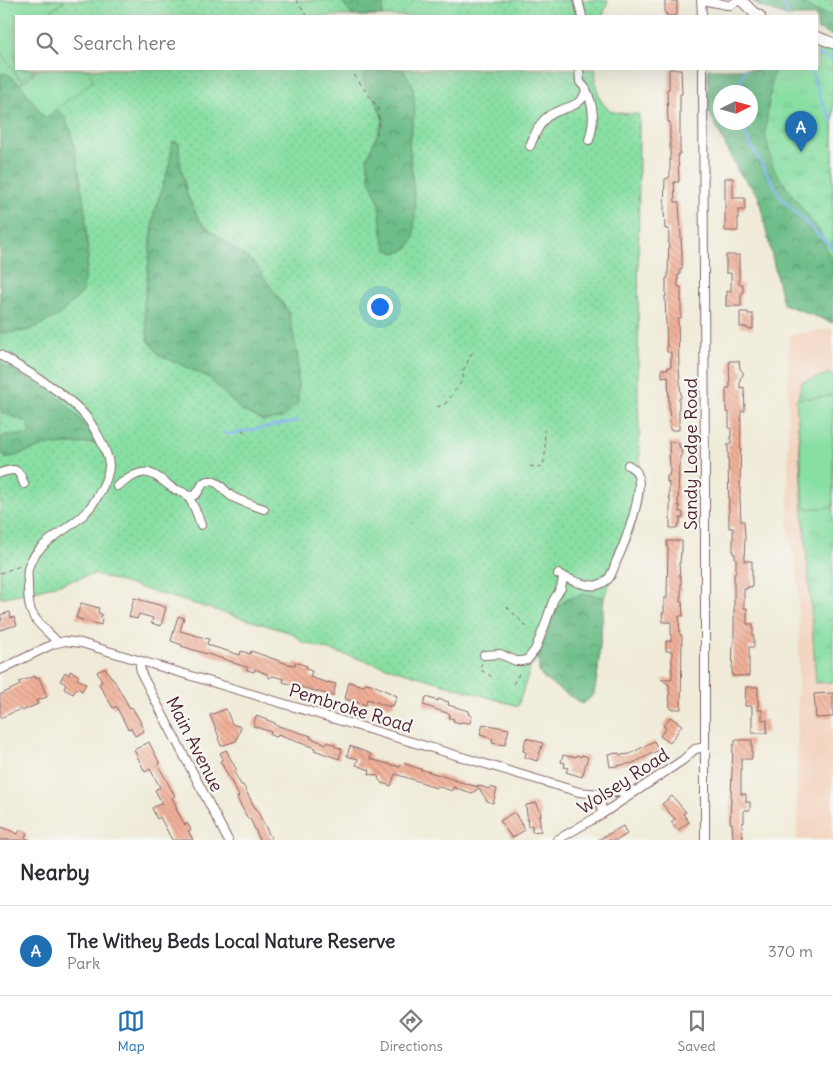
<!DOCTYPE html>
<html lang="en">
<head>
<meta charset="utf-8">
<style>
	:root { --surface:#fff; --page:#f7f7f7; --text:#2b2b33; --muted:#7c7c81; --line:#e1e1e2; --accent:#1f6fb2 }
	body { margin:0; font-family:Delius,sans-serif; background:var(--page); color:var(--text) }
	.compass { position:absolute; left:713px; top:85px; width:45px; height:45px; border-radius:50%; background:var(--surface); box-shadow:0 5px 20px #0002; rotate:85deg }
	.you { position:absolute; left:379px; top:306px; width:18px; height:18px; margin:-12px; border:4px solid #fff; border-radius:50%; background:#1a73e8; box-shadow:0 0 0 8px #1a73e833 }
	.badge { display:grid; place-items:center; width:32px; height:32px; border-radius:50%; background:var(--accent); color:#fff; font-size:16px; font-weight:700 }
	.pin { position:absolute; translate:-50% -41px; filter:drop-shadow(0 1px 2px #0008) }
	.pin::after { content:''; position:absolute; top:26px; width:18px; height:15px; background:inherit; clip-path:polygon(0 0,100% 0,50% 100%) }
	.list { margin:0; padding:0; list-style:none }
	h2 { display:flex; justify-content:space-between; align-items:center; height:65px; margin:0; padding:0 20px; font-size:21px }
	h2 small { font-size:16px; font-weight:400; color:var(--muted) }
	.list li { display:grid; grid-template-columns:32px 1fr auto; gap:15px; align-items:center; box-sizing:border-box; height:90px; padding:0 20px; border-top:1px solid var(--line) }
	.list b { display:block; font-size:19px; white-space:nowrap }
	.list p { margin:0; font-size:16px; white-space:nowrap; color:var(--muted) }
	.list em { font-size:16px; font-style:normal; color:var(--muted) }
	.icon { flex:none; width:28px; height:28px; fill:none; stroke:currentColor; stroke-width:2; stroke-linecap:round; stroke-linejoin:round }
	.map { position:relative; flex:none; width:833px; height:840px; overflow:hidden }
	.search { position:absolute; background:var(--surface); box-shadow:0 5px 20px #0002; left:15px; right:15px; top:15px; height:55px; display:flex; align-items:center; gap:12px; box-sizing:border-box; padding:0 18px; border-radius:0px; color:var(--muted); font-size:19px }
	.sheet { height:155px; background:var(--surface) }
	nav { display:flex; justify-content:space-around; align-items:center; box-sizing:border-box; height:70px; border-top:1px solid var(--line); background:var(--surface); font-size:14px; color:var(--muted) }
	nav a { display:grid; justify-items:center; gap:2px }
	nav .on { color:var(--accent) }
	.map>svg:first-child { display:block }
	.built { fill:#f3d4bf }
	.grass { fill:url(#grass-dots); stroke:#697f67 }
	.forest { fill:url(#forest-crowns); stroke:#5c6e5a; fill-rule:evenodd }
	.wetland { fill:url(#wetland-marsh); stroke:#697f67 }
	.park { fill:url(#park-tufts); stroke:#697f67 }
	.pitch { fill:#88dfa3; stroke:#697f67 }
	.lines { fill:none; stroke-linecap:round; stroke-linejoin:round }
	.stream { stroke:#85b4f0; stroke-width:2.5 }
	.building { fill:url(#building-back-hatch) }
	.minor-casing { stroke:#846668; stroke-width:10 }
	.major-casing { stroke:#846668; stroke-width:12 }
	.path { stroke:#846668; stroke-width:1; stroke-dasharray:4 4; stroke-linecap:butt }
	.minor { stroke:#fff; stroke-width:8 }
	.major { stroke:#fff; stroke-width:10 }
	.labels { text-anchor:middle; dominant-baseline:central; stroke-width:4.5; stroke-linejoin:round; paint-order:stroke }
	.street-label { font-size:18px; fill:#4a1f2b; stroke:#f6f6f2 }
</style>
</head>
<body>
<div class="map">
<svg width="833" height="840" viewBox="0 0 833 840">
	<defs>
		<pattern id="grass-dots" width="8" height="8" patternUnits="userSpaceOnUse" patternTransform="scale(1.25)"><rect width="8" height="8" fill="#88dfa3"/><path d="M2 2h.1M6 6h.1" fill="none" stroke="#77bf8c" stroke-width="1.8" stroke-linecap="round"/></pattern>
		<pattern id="forest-crowns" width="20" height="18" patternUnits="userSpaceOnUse" patternTransform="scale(1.25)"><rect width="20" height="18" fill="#6ebe89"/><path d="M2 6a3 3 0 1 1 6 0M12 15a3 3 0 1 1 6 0" fill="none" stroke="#5c9a70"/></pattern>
		<pattern id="wetland-marsh" width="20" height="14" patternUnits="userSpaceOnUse" patternTransform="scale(1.25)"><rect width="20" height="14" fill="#88dfa3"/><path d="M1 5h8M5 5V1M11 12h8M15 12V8" fill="none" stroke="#77bf8c"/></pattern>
		<pattern id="park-tufts" width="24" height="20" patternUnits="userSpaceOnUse" patternTransform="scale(1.25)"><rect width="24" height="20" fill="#88dfa3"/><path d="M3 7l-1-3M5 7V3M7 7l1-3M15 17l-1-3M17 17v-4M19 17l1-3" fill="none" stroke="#77bf8c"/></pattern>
		<pattern id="building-back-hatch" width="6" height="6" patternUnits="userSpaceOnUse" patternTransform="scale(1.25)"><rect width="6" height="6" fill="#f0b098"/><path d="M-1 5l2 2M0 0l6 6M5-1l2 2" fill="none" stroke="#cf9783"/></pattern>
	</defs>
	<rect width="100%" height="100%" fill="#f6f6f2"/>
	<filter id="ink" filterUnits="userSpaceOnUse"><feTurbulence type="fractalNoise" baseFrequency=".02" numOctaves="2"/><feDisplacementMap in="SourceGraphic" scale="10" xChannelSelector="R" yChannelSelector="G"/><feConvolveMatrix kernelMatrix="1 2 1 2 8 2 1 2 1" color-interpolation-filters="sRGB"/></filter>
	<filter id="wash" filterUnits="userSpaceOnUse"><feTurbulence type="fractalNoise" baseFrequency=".0096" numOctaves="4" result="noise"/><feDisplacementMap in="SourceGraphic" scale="20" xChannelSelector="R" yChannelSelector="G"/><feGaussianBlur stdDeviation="1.12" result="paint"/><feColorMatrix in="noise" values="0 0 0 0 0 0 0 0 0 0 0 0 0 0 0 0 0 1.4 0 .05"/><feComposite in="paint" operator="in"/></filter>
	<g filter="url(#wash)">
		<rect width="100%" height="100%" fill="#f0ebd8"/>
		<path class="built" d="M833 328V840H797V706L799 655 798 578 788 530V353L789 335Z"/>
		<path class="grass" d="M0 0H608L603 16H16V69H596C595 86 598 110 619 113 625 114 632 114 639 114L638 391 641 496 632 532 604 597 598 670 594 694 583 704 544 679 539 672V657L531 666 518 706 302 642 292 633 94 574 35 591 0 598Z"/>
		<path class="forest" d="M341 0H384L382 16H353Z
			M752 0H803L812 10 833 15V36L817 29V16H786L757 5Z
			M833 51V323L783 304 758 195 739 173 708 110V69H817ZM720 92H750V122H720Z
			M368 69H403L413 87 415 111 409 142 415 205 414 238 408 248 397 253 387 250 382 234 379 202 370 181 367 158 383 121 377 103 364 83 363 75Z
			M6 73 20 84 44 117 56 109 64 116 71 131 79 171 85 211 88 258 82 293 58 316 27 331 2 333 0 332V75Z
			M173 141 179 143 180 161 187 195 201 223 255 264 289 313 298 358V403L283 418 264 421 241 410 208 377 159 355 148 340 144 306 154 214 169 166Z
			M0 363 53 392 75 413 97 443 47 445 6 459 0 447 2 437 7 435H28L30 430 27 422 0 412Z
			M586 594 604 597 598 670 594 694 583 704C574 698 542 681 540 672 535 658 550 614 561 604 568 597 577 596 586 594Z"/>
		<path class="wetland" d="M803 0H833V15L812 10Z"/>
		<path class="park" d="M817 37 833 43V265L820 232 774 170 765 134 772 78 775 69H817Z
			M833 373V682L816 683 810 593 802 501 797 402 802 382Z"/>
		<path class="pitch" d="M0 0H65L45 15V16H16V69H36L21 80 0 52Z
			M40 69H86L94 80 45 118 20 84Z
			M833 396V507L805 509 796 399Z"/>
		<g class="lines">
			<path class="stream" d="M782 0 788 15
				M817 54 833 59
				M811 69 821 100 833 121
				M741 92 740 80 746 69
				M744 122V133L782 199 833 249
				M222 433 231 434 298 421"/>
		</g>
		<g id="blocks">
			<path class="building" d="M665 1H677V16H667V14H665Z
				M669 69H681L682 94H680V154H678L679 182H674L675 202H679L682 253V269H680V275H678V287H681V318L678 319 679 369 680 382 681 398H679V430H670L668 376 662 377V369H668V367H671V352H667L665 296H666V278H668L669 229H665L664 209 665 179 670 177V122H668L667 89H669Z
				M725 178H733V198H745V210H738V231H725Z
				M726 255H739V284H743V294H741V306H726V296H727V291H731V273H726Z
				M740 312H748V314H753V329H747V327H740Z
				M729 361H739L740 369 743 372V375L740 379V388L744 387 745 411H741L740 499 741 521H744L745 537 744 561H752V587H747V589H744V608H747V624H753V636H754V647H749V676H732L733 642H734V574H735L736 571V558H735V554H733V528H729L728 444H731V428H729V412H726V388H730Z
				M669 441 679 443V447H681L682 456H680V465H679L678 506H680L679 512H683V518H680V524H678V528H670V498H669V482H667V476H669L670 471Z
				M667 541H682V552H681L680 563H679L680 577H681V602L682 601 683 616H679L680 635H682L681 709H670L669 685 661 679H672V651H666V641H671V622H663L662 613H664V598H667V596L668 548H667Z
				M134 598 166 607 161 626 151 623 153 618 139 614 137 619 129 617Z
				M81 603 99 608 98 613 102 614 100 618 102 619 101 625 76 618Z
				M10 612 11 618 14 617 17 625 0 630V621L2 620 0 615Z
				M178 616 184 618 180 631 209 639 207 644 211 646 240 655 241 651 250 654 251 651 288 664 295 665V662L307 666 306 669 312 671 310 677 328 683V682L336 684 333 696 283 682 284 679 273 676 269 678 267 674 255 669 254 672 247 670V667L233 663V662L181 646 182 645 171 641Z
				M105 668 111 677H112L130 708 132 707 141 723H140L144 731 135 736 131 728 128 729 116 706 113 708 99 684 102 682 97 672Z
				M70 671 79 676 77 679 86 684 82 691 77 688 73 694 64 689 66 684 60 681 65 672 69 675Z
				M34 676 35 679 39 677 47 697 36 701 38 704 22 711 21 709 0 718V695L20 685 19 682Z
				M349 682 364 686 365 683 371 684 397 696 393 706 390 705V707L367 699 366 705 345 699Z
				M746 687H758V710H762V720H767V733H752V706H745Z
				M833 693V717L816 718 814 694Z
				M426 697 438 701V699L449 702 448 705 469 711 468 714 472 716 470 723 461 722 460 723 453 721 454 719 449 718 450 714 423 705Z
				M226 709 232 724 241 727 236 741 221 746 218 738 219 737 210 715Z
				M256 716 275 723V725L311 736 310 738 327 744 328 742 335 745 334 746 342 749 339 759 314 750 315 748 278 735 277 737 270 735 271 732 253 726Z
				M670 717 682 725 670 743 660 736 666 728 663 726Z
				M483 724 509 729 505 745 492 743 493 739 480 735Z
				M526 738 543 743 537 761 525 757 526 752 523 751Z
				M735 740H752V759H741V794H746V802H750V810H744V823H742L743 840H733L732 823H730L733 745H735Z
				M654 741 659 750 633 763 610 767 608 754 619 753 620 755 630 754Z
				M149 742 160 764 158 765 175 796 172 798 177 808 176 809 185 825 187 823 191 830 188 831 193 840H172L160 817 157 819 152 808 162 803 155 790 160 787 150 769 145 772 134 750Z
				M350 746 371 754 370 759 400 767 402 763 467 784 478 787 477 785 489 789 490 787 497 789 493 803 487 801 479 788 472 793 453 787 452 791 437 786 436 788 427 785V784L395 774 391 786 382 783 379 780 378 776 369 774 370 770 356 765 358 759 347 756Z
				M226 750 237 771 234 772 241 785H243L255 808H256L272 840H260L250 819H248L237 798 239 796 220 761 223 759 220 753Z
				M563 755 570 757 571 756 576 757 577 755 581 757 582 755 588 757 582 777 566 772 568 768 564 767 565 763 561 762Z
				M672 796 686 812 683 814 689 822 678 830 671 822 675 819 662 804Z
				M537 803 538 809H540L541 816H539L541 831 532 832V825L528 827 526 805Z
				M514 812 525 830 512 838 500 821Z
				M623 826 627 834 617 840H598Z
				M2 827 18 834 20 830 27 833 25 838 31 840H0V831Z"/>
		</g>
	</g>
	<g filter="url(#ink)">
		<use href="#blocks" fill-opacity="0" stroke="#846668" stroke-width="1"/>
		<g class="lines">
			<defs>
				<path id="minor" d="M578 0 582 16
					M701 0 702 16
					M702 0 727 5H731L739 0
					M703 69 705 486V840
					M586 89C594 107 595 120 589 140
					M530 146C534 136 538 125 546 118 558 106 583 110 586 89L580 82 579 69
					M0 355C28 372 58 388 81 411 92 422 107 449 109 464 110 477 95 503 86 512 70 530 34 543 28 569 27 574 28 580 28 585 28 593 28 603 31 611 36 624 49 632 58 643
					M0 473C16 468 18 468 24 484
					M117 486C143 469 146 467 171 487 176 491 181 490 185 494 192 499 198 516 201 525
					M187 495C201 500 198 482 208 481 219 480 223 490 231 496 241 502 253 505 264 509
					M558 574C566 578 588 588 598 585 601 584 606 581 608 579 612 575 614 567 616 562 625 543 645 492 637 473 635 469 631 467 628 465
					M484 655 500 654 516 661H521L527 660 535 650 545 625 553 601 561 588 563 578
					M141 661 140 667 142 675 228 840
					M0 670 53 644 65 641 81 643 579 792 600 794 638 790
					M600 794 602 814
					M557 840 602 814 683 760 695 749 705 747"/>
				<path id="major" d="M741 0 753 12 760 16
					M817 37 833 43"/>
			</defs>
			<use href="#minor" class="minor-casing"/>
			<use href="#major" class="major-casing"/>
			<path class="path" d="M296 0 307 16
				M349 69 355 76 378 108 379 127 376 136
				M437 407 445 404 463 380V371L473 351
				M242 430 246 433
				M530 466 539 468 542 467C547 456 545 442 544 430
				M0 573 20 566
				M507 607 527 627
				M482 663 480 667 481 670 494 678
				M513 684 518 676 520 670"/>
			<use href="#minor" class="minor"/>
			<use href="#major" class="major"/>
		</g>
	</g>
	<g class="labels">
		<g class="street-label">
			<text transform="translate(690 454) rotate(-90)">Sandy Lodge Road</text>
			<text transform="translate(351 708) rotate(17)">Pembroke Road</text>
			<text transform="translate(195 744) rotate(63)">Main Avenue</text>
			<text transform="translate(623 781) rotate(-33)">Wolsey Road</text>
		</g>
	</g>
</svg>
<svg class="compass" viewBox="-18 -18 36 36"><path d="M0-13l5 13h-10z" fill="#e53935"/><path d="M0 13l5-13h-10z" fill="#7c7c81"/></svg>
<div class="you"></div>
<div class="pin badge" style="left:801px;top:152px">A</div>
<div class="search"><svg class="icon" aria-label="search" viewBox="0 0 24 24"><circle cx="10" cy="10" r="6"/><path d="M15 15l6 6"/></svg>Search here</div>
</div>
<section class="sheet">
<h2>Nearby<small></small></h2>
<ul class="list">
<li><span class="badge">A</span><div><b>The Withey Beds Local Nature Reserve</b><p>Park</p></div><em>370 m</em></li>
</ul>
</section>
<nav>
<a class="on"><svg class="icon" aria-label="map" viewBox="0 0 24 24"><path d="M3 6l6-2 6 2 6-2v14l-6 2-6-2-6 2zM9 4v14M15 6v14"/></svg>Map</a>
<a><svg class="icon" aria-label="directions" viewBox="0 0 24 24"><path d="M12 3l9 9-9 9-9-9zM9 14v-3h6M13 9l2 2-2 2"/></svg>Directions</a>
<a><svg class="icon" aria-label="saved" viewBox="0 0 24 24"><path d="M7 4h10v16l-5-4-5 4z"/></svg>Saved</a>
</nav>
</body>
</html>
